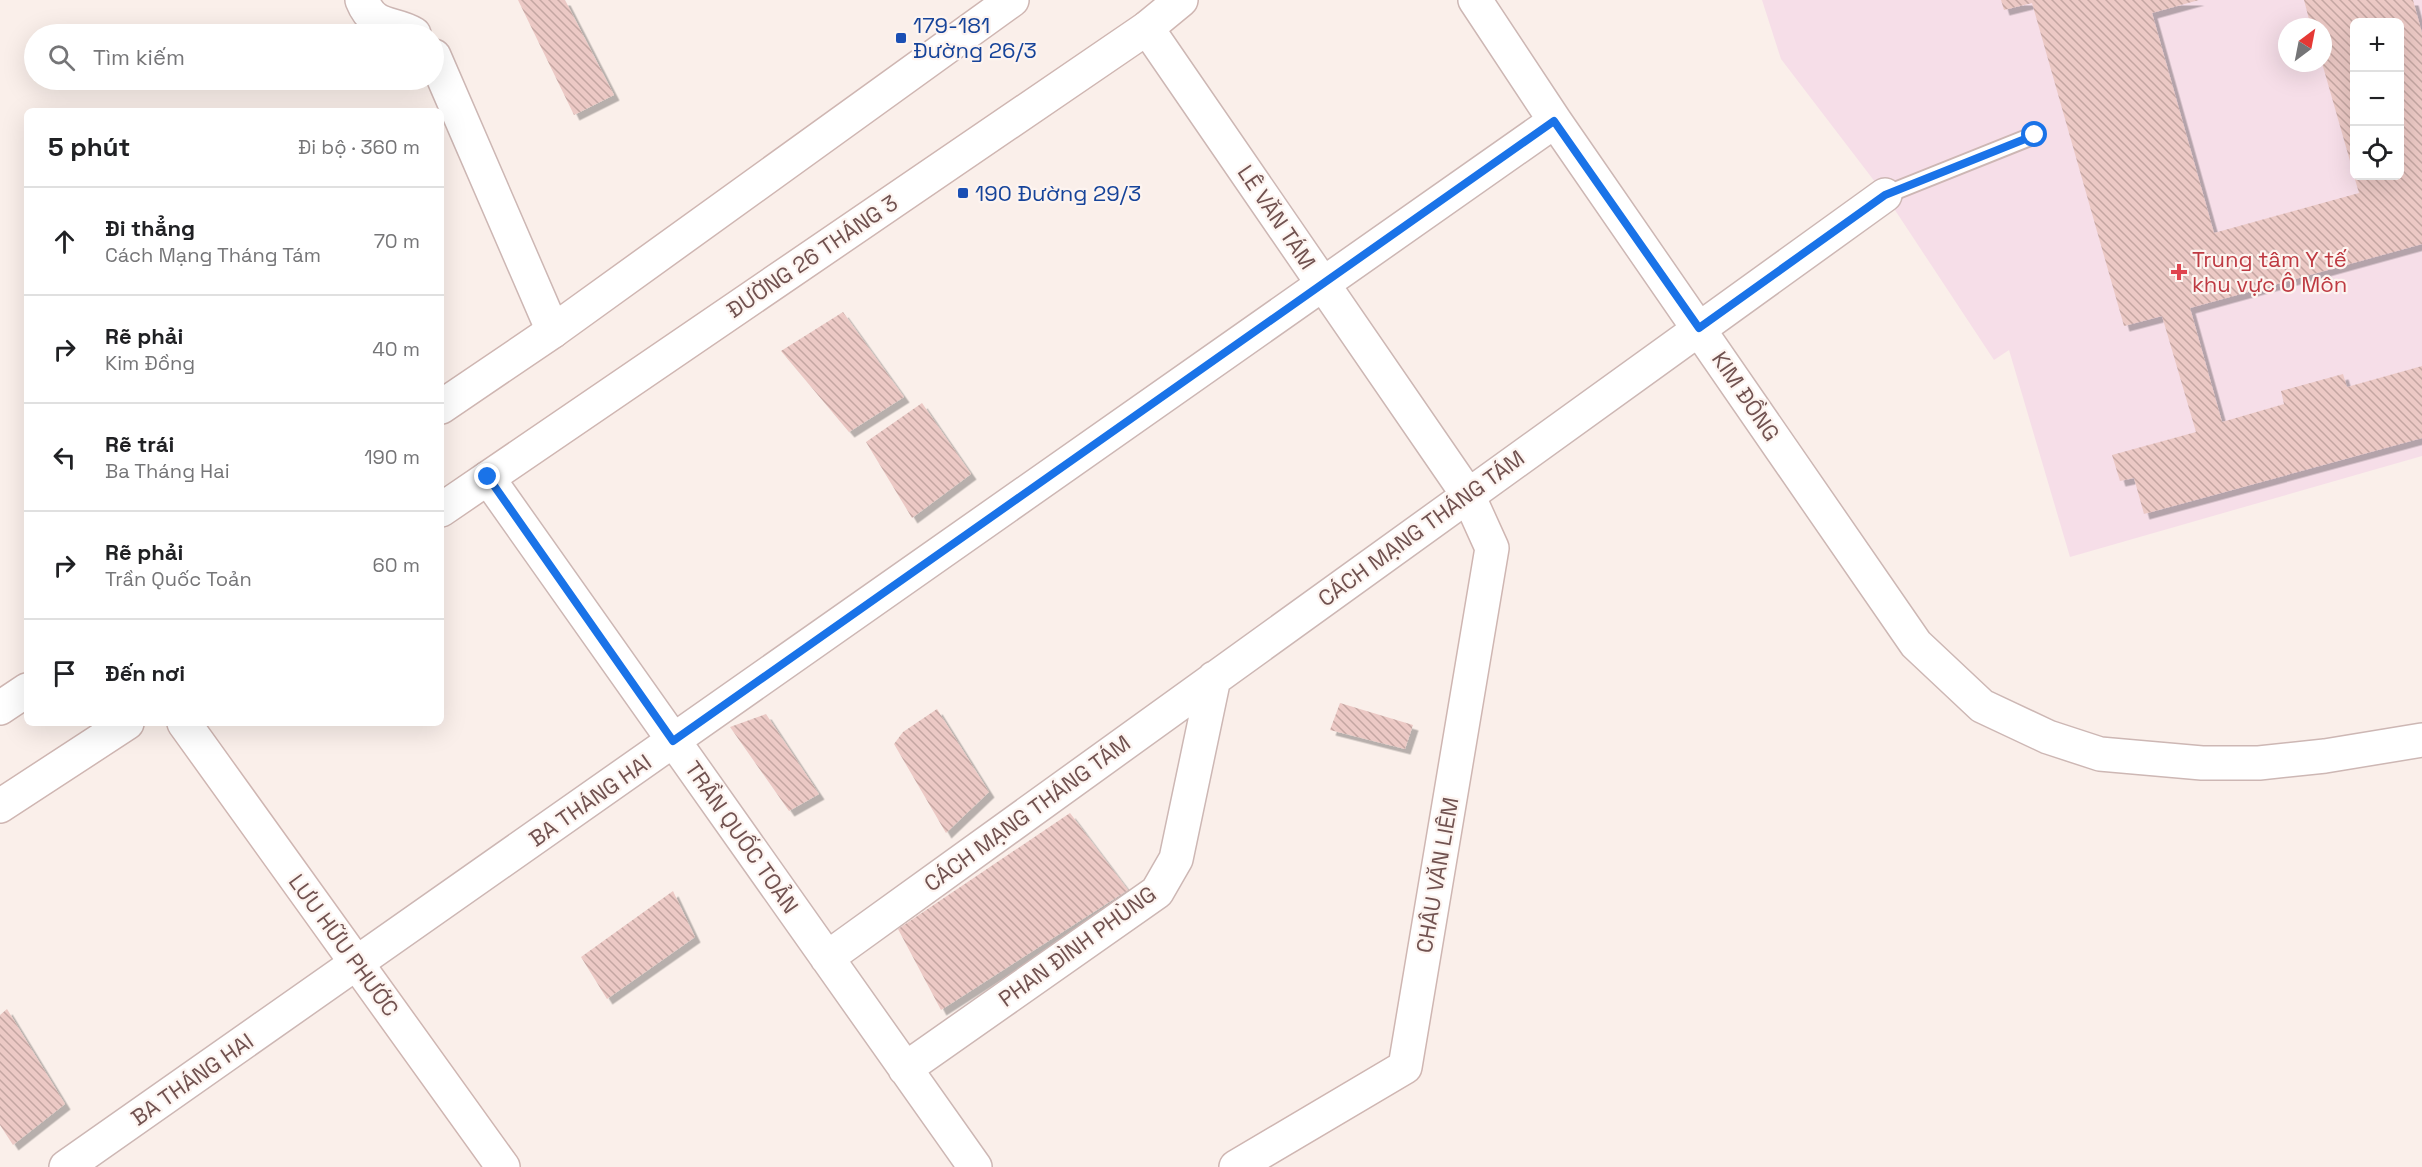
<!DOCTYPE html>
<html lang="vi">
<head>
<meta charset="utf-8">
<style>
	:root { --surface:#fff; --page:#f6f6f6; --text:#202124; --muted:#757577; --line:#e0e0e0 }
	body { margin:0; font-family:"Space Grotesk",sans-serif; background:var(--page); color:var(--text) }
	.controls { position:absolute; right:18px; top:18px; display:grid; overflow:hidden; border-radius:9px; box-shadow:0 6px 24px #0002 }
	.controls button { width:54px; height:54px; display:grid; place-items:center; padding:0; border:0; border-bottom:2px solid var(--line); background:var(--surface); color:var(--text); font:30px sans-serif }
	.compass { position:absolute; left:2278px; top:18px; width:54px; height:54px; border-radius:50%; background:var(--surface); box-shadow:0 6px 24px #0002; rotate:32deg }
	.stop { position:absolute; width:18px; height:18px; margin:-14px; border:4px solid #1a73e8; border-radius:50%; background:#fff }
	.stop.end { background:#1a73e8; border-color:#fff; box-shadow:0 2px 6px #0008 }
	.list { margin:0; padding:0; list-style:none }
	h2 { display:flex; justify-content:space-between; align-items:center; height:78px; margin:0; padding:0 24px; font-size:26px }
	h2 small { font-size:20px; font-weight:400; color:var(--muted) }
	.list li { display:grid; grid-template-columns:39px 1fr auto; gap:18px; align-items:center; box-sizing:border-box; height:108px; padding:0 24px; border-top:2px solid var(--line) }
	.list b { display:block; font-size:22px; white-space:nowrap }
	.list p { margin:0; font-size:20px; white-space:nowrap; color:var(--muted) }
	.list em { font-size:20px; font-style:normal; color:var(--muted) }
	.icon { flex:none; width:33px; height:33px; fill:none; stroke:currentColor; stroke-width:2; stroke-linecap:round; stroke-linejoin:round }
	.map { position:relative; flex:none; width:2422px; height:1167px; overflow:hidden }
	.search { position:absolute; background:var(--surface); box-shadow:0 6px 24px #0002; left:24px; top:24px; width:420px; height:66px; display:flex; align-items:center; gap:15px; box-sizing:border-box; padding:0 21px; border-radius:33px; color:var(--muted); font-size:22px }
	.panel { position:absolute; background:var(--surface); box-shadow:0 6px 24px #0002; left:24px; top:108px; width:420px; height:618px; border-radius:9px }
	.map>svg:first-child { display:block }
	.medical { fill:#f6dee8; fill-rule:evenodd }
	.building { fill:url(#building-back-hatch); filter:url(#shadow) }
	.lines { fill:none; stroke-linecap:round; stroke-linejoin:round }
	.lane-casing { stroke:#cdb7b4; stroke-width:20 }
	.street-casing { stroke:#cdb7b4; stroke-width:36 }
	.secondary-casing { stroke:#cfb6b2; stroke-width:36 }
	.lane { stroke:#fff; stroke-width:16 }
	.street { stroke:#fff; stroke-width:33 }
	.secondary { stroke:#fff; stroke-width:33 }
	.route { stroke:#1a73e8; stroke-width:8 }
	.transit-dot { fill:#1a4fb4; stroke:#fdf4f0; stroke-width:2 }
	.health-dot { fill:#e0444e; stroke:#fdf4f0; stroke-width:2 }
	.labels { text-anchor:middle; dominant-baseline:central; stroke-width:4.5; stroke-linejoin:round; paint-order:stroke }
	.transit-label { font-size:22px; fill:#164399; stroke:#fdf4f0; text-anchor:start }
	.street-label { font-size:22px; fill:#715250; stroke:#fdf4f0 }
	.health-label { font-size:22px; fill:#be3a42; stroke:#fdf4f0; text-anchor:start }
</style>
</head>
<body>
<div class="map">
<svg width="2422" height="1167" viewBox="0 0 2422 1167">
	<defs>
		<pattern id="building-back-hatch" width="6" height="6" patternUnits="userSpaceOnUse" patternTransform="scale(1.5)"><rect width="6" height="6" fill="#ecc9c5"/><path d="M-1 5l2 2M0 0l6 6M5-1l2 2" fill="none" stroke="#c4a6a2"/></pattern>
		<filter id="shadow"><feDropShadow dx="5.5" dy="5.5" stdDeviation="0" flood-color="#0004"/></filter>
	</defs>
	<rect width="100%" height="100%" fill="#faefea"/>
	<path class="medical" d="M1762 0H2422V456L2070 557 2009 350 1994 360 1885 195 1781 59ZM2354 22H2400V176H2354ZM2287 27H2323V63H2287Z"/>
	<path class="building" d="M518 0H565L614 95 574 115Z
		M2001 0H2199L2152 13 2214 233 2359 193 2354 176H2400V22H2354V175L2322 63 2323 27H2311L2304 0H2413L2422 33V244L2190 308 2222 422 2284 404 2281 391 2343 374 2347 387 2422 366V438L2144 514 2134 478 2120 481 2112 455 2196 432 2162 316 2124 326 2032 3 2004 10Z
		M843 312 904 397 849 432 781 351Z
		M922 403 971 474 912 518 866 442Z
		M1340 703 1413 725 1405 749 1330 730Z
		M937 709 989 792 946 833 894 744 903 732Z
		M766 714 819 794 789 811 730 727Z
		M1070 813 1128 890 941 1010 898 929Z
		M673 891 695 937 607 999 581 957Z
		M7 1009 65 1104 13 1145 0 1125V1015Z"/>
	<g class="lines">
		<defs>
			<path id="lane" d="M1885 195 2035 135"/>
			<path id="street" d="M362 0C374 30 392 21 414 34
				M1475 0 1555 121 1916 644 1982 706 2048 737 2100 754 2202 763H2259L2325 756 2422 740
				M1147 28 1468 495
				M434 56 553 331
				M488 478 975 1167
				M827 958 1885 195
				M905 1069 1157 892 1176 859 1214 678
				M66 1167 1555 121"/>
			<path id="secondary" d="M441 407 553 331 1012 0
				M441 510 1147 28 1181 0
				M0 708 27 690
				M184 723 503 1167
				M0 806 127 723
				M1236 1167 1405 1067 1492 548 1468 495"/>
		</defs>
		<use href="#lane" class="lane-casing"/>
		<use href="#street" class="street-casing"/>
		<use href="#secondary" class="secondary-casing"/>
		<use href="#lane" class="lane"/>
		<use href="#street" class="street"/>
		<use href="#secondary" class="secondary"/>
	</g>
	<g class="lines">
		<path class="route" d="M488 477 673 741 1554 121 1699 328 1885 195 2035 135"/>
	</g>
	<g class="transit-dot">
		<rect x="895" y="32" width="12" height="12" rx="3"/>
		<rect x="957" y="187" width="12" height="12" rx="3"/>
	</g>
	<path class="health-dot" d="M2176 263h6v6h6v6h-6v6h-6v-6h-6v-6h6z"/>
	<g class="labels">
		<g class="transit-label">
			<text x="913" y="25">179-181<tspan x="913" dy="25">Đường 26/3</tspan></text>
			<text x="975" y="193">190 Đường 29/3</text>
		</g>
		<g class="street-label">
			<text transform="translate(1277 217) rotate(56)">LÊ VĂN TÁM</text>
			<text transform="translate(812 256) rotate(-34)">ĐƯỜNG 26 THÁNG 3</text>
			<text transform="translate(1746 396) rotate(56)">KIM ĐỒNG</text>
			<text transform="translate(1421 528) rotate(-36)">CÁCH MẠNG THÁNG TÁM</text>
			<text transform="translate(590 800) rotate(-35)">BA THÁNG HAI</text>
			<text transform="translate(1027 813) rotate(-36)">CÁCH MẠNG THÁNG TÁM</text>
			<text transform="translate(742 837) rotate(55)">TRẦN QUỐC TOẢN</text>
			<text transform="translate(1437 875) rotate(-80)">CHÂU VĂN LIÊM</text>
			<text transform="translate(344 945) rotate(54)">LƯU HỮU PHƯỚC</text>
			<text transform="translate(1077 946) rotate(-36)">PHAN ĐÌNH PHÙNG</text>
			<text transform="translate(192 1079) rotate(-35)">BA THÁNG HAI</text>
		</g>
		<g class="health-label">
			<text x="2192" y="259">Trung tâm Y tế<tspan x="2192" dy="25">khu vực Ô Môn</tspan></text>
		</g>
	</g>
</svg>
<div class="controls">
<button>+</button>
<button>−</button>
<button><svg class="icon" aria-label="locate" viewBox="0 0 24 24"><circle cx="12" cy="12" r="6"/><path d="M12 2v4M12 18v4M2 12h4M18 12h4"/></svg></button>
</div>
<svg class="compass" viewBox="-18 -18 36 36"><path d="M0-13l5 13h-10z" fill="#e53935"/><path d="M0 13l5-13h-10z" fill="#757577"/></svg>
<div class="stop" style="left:2035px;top:135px"></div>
<div class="stop end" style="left:488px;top:477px"></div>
<div class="search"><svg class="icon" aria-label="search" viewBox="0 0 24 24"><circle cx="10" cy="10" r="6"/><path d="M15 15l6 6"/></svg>Tìm kiếm</div>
<section class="panel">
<h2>5 phút<small>Đi bộ · 360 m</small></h2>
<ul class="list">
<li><svg class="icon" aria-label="ahead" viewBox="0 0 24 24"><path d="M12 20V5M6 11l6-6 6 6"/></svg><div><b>Đi thẳng</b><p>Cách Mạng Tháng Tám</p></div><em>70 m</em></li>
<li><svg class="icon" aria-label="right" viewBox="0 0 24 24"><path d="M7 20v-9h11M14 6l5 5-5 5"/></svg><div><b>Rẽ phải</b><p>Kim Đồng</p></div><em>40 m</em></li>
<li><svg class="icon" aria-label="left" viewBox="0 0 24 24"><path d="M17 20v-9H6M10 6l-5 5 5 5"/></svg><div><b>Rẽ trái</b><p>Ba Tháng Hai</p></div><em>190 m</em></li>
<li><svg class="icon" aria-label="right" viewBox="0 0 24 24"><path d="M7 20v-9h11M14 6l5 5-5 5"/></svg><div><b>Rẽ phải</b><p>Trần Quốc Toản</p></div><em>60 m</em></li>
<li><svg class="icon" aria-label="arrive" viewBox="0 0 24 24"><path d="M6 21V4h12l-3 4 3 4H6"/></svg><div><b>Đến nơi</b></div></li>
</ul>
</section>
</div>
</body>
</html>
